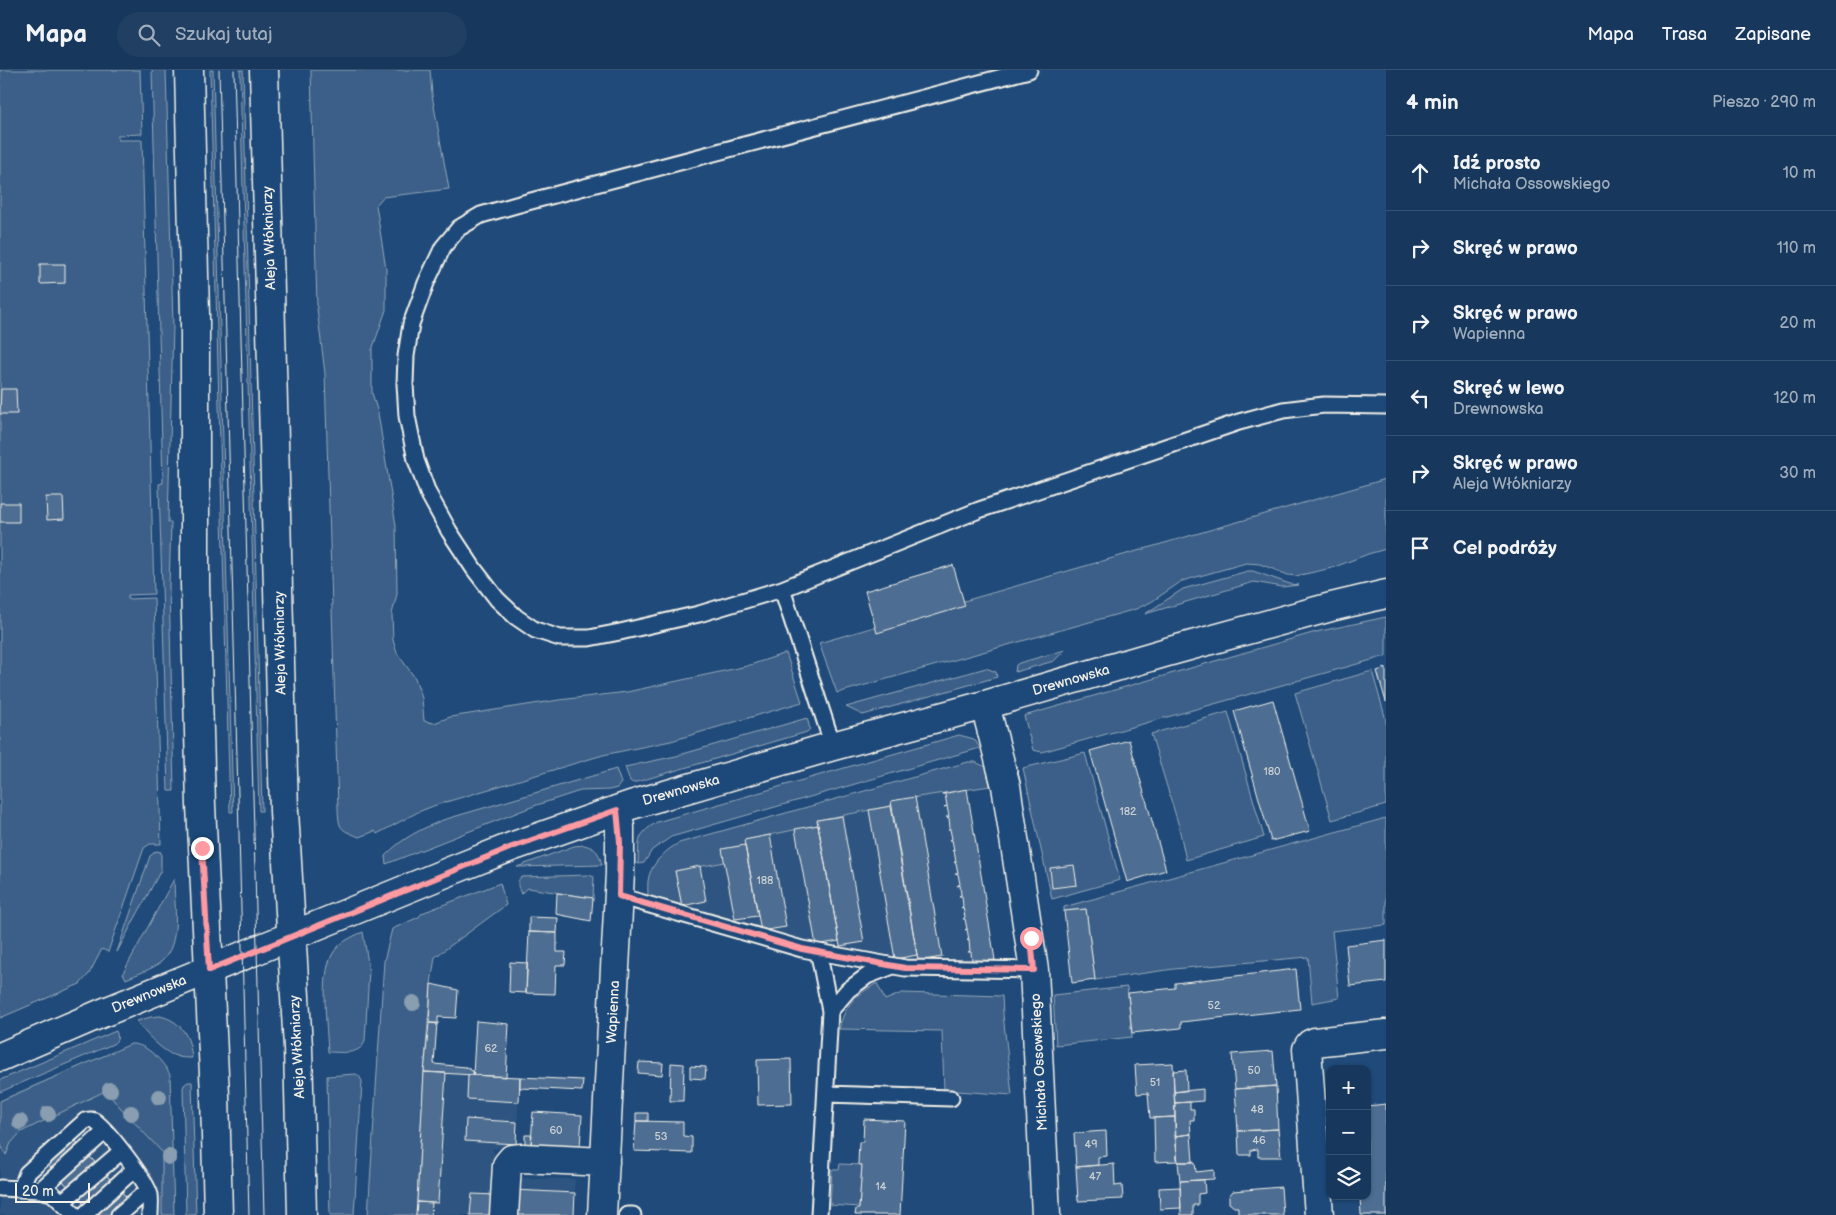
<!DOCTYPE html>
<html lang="pl">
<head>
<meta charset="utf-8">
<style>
	:root { --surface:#17385c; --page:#203f62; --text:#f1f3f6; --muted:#9eacbb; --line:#365272 }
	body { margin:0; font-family:"Balsamiq Sans",sans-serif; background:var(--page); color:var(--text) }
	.controls { position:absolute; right:15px; bottom:15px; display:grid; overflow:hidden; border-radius:10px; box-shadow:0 1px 4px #0004 }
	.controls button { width:45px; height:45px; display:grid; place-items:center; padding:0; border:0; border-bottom:1px solid var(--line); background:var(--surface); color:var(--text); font:25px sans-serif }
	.scale { position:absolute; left:15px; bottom:12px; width:75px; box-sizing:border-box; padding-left:5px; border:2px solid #f4f1e8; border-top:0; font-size:14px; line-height:18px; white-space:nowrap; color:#f4f1e8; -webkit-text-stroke:4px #1f4a7a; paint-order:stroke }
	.stop { position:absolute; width:15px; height:15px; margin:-11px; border:4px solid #ff9aa2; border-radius:50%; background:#fff }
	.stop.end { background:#ff9aa2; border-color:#fff; box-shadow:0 1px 5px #0008 }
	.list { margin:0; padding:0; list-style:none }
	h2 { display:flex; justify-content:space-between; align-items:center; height:65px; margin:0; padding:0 20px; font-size:21px }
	h2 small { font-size:16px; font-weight:400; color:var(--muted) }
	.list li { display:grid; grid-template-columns:32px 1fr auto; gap:15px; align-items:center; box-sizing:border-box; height:75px; padding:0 20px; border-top:1px solid var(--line) }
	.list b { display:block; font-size:19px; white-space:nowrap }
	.list p { margin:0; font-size:16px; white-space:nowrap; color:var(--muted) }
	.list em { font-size:16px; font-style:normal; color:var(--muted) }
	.icon { flex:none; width:28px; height:28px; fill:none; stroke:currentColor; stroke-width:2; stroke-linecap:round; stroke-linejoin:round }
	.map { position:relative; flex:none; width:1386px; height:1145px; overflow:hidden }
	header { display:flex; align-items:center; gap:30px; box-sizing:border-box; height:70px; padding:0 25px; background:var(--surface); border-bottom:1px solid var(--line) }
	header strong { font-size:24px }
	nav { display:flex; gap:28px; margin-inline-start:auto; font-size:18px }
	.search { width:350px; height:45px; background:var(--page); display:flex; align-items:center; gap:12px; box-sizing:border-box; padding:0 18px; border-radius:28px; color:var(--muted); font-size:19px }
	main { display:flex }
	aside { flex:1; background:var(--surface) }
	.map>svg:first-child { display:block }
	.built { fill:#2d5581 }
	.green { fill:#3a5f88; stroke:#97a8b8 }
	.building { fill:#4d6e92; stroke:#f4f1e8 }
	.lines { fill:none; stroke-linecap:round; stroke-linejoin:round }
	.service-casing { stroke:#f4f1e8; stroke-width:19 }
	.minor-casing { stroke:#f4f1e8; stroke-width:31 }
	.secondary-casing { stroke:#f4f1e8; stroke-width:31 }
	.primary-casing { stroke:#f4f1e8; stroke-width:31 }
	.service { stroke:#1f4a7a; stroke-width:15 }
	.minor { stroke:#1f4a7a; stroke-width:28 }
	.secondary { stroke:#1f4a7a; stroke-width:28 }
	.primary { stroke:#1f4a7a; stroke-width:28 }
	.tram { stroke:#f4f1e8; stroke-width:1 }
	.tree { fill:#8a9eb1 }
	.route { stroke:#ff9aa2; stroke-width:6 }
	.labels { text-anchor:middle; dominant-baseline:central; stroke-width:4; stroke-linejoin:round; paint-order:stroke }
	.number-label { font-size:11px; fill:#cad0d2 }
	.street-label { font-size:14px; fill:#f4f1e8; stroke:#1f4a7a }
</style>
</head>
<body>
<header>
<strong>Mapa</strong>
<div class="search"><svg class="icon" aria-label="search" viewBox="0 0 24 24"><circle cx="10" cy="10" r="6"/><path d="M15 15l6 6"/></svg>Szukaj tutaj</div>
<nav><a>Mapa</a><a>Trasa</a><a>Zapisane</a></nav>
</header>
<main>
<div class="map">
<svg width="1386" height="1145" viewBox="0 0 1386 1145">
	<rect width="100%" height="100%" fill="#1f4a7a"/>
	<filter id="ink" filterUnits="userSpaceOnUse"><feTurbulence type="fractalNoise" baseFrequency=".02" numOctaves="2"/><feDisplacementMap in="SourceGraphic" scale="10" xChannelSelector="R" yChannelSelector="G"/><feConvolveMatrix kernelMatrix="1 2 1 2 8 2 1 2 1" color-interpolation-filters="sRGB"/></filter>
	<g filter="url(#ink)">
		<path class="built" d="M967 719 972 892 895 889 816 875 761 861 682 836 675 801 724 792 722 779 745 775 744 770 818 755 817 750 891 736V731Z
			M131 974 170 1005 173 1145H0V1029Z
			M424 1002 520 1007 516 1074 492 1079 499 1094 494 1145H416Z
			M514 1108 575 1109 573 1145H513Z"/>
		<path class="green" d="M0 0H140L142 64 118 65V70H142L154 524 128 525V529L154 528 161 774H150L144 778 108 882 102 879 89 904 80 914 0 948Z
			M152 0H166L173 255 168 452H171L169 516 174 721H168L159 414 163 413Z
			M210 0H213L233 742H230Z
			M240 0H243L262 741H259Z
			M311 0H430L432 25 449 119 383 127 376 135 386 199V240L372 280V323L378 343 396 456 397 524 392 544 393 570 397 583 415 608 422 628 424 651 434 653 450 647 559 630 627 622 747 596 786 583 802 632 671 671 603 685 436 735 418 742 377 764 375 761 359 767C340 759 339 760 338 739L325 304 317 238Z
			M1386 409V479L1368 484 1332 498 1296 506 1288 505 1260 494 1246 493 1182 511 1151 532 1136 539 837 623 819 573Z
			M1248 501H1253L1290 514 1299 515 1282 517 1254 512 1145 544 1183 519Z
			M1386 547V586L1042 682 1033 680 1024 646 1316 562Z
			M1065 580 1054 591 1015 602 1016 595 1019 593Z
			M986 598 996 602 997 607 863 645 846 637Z
			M1372 601 1386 650V735L1332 750 1295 623Z
			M1228 642 1264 767 1186 790 1178 753 1151 664Z
			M807 648 810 659 807 662 633 713 630 711 625 697 676 686Z
			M959 665 974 669 980 678 671 767 652 780 644 793 638 794C639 770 636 765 657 752Z
			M1085 683 1120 810 1052 829 1023 698Z
			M968 692H975L986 697 990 716 891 731V736L818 750V755L745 770V775L723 779 725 792 675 801 682 836 648 827C648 821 647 812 649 806 653 792 667 779 679 773Z
			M616 699 621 713 617 718 609 720 580 721 534 736 386 794 385 786C402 768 421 759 443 750Z
			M1386 748V855L1332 861 1339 928 1312 933 1308 887 1174 899 1095 910 1086 839 1064 841V837Z
			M584 775C597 778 599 783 602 795L517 797 574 776Z
			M156 781 161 782V800L117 882 150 786Z
			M589 805 594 807 593 828 528 818 521 824C518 817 516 813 521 807Z
			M174 809C174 835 182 873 161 892 151 900 137 904 126 909L123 903Z
			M500 813 506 835 435 887 431 914 424 1002 416 1145H368L384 891 392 859 419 847 422 843Z
			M363 862 369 900 365 971C360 986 340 982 328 982 327 957 320 906 332 885 338 873 351 867 363 862Z
			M877 913 885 930 902 923 1002 926 1003 944 1012 1025 944 1020 942 961 839 959C846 932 855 927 877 913Z
			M1127 917 1132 967 1056 975 1053 925Z
			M160 946C182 951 190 967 192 988 186 988 181 988 176 986 164 983 143 962 137 951L151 947Z
			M116 961C118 966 119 970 113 974L0 1022V1010Z
			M131 974C146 973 164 992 170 1005L174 1145H162V1082L105 1021 21 1062 11 1073 6 1085 0 1073V1031Z
			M356 1004 359 1006 362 1011 354 1145H330L327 1006Z
			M188 1012H192L196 1145H186L183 1018 184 1015Z
			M840 1094 862 1095 859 1137 830 1135 832 1100H839Z"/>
		<path class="building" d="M40 194H65V213L40 214Z
			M1 319H16L17 344H0Z
			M46 427H63L64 449 47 450Z
			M0 433H19V452H0Z
			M953 495 965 536 877 563 865 521Z
			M1386 598V632L1377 601Z
			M1273 630 1310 761 1271 771 1234 641Z
			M1129 670 1166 800 1127 812 1090 681Z
			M967 719 995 890 970 894 972 892 971 882H968L970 881 969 871 967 870H969L967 859 965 860 967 859 965 849H963L965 847 963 837 961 838 963 836 962 826H959L961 825 960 815 957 816 960 814 958 804 955 803H958L956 793 954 792H956L954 781H952L954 780 952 770H950L952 769 950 759H948L950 758 949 748 946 747H949L947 736 944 737 947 736 945 724H942Z
			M915 727 942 887 918 891 891 731Z
			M891 736 917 885 895 889 869 740Z
			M842 746 864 872 840 876 817 750Z
			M818 755 839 871 816 875 795 759Z
			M770 765 786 857 761 861 744 770Z
			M745 775 758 846 735 849 722 779Z
			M1074 795 1077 815 1052 818 1050 798Z
			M700 796 706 831 682 836 675 801Z
			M557 823 593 828 591 851 556 844Z
			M1086 839 1095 910 1072 913 1064 841Z
			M529 847 558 848 557 863 529 862Z
			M529 862 557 863V882H566L565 895H556L555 924 526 923Z
			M1386 870V912L1350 916 1346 875Z
			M510 892 527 893 526 923 509 922Z
			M1296 899 1300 939 1181 952V958L1132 963 1128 923 1175 918V913Z
			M431 914 458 920 456 948 438 947V954L429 953Z
			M476 951 509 954 506 1007 473 1005Z
			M429 953H437L434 994 466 997 474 1002 473 1005 424 1002Z
			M1273 981 1276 1016 1235 1019 1232 984Z
			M791 989 792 1034 758 1035 757 990Z
			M639 992 663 993 662 1005 638 1003Z
			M671 993 684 994 683 1031H670Z
			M1173 993 1175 1047 1150 1048 1148 1023 1137 1024 1135 995Z
			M690 996 706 997 705 1009 690 1008Z
			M1186 1000 1187 1020 1174 1022 1173 1001Z
			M424 1002 446 1003 438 1133 417 1132Z
			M468 1005 520 1007 519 1032 467 1029Z
			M520 1007 583 1010 582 1021 520 1018Z
			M1276 1016 1278 1059 1238 1061 1235 1019Z
			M1203 1019V1031L1175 1033 1174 1022Z
			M1190 1032V1039H1194V1050H1190L1191 1064 1175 1066V1033Z
			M1386 1034V1145H1361L1360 1126H1367V1036Z
			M533 1042 582 1045 580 1077 531 1075Z
			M636 1043H648V1051H636Z
			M1175 1047 1177 1091 1155 1092 1154 1048Z
			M466 1049 517 1052 516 1074 465 1071Z
			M864 1049 905 1051 900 1145H855L856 1139H859L862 1095 858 1094 859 1072H863Z
			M636 1051 683 1052V1066L692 1067V1083L634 1081Z
			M65 1059 137 1139 131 1145H94L38 1084Z
			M1278 1059 1281 1087H1258V1079L1251 1080V1085H1239L1238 1061Z
			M1106 1061 1107 1086 1098 1087V1095L1076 1097 1074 1063Z
			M1191 1064 1193 1092H1178L1175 1066Z
			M525 1065H532L531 1074H525Z
			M1178 1092H1195L1196 1102 1214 1100V1109L1180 1111Z
			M1114 1094 1115 1116 1122 1115 1123 1129 1078 1131 1076 1097Z
			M1204 1110 1205 1123 1198 1124V1135H1193V1145H1181L1180 1111Z
			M1180 1117 1181 1138 1160 1139 1159 1118Z
			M1281 1117 1283 1145H1238V1137H1234L1229 1133V1126L1233 1121Z
			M514 1120 575 1123 574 1145H513Z
			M472 1124 496 1125 494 1145H470Z
			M417 1132 432 1133 431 1145H416Z"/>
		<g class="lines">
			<defs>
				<path id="service" d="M1029 0 516 135 481 145 459 158 443 177 426 213 411 254 406 286 405 314 407 346 416 390 428 423 449 461 474 499 497 529 516 547 535 560 560 568H589L620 562 699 544 782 519 979 440 1239 352 1283 340 1324 335 1386 336
					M782 519 833 676
					M619 826 802 879 905 898 1034 900
					M817 882 820 890 830 941 819 1145
					M830 941 848 920 867 906 893 896
					M826 1024 951 1028
					M0 1118 40 1120 52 1123 75 1145
					M21 1119 27 1103 85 1051C89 1050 92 1049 96 1052 109 1062 146 1110 150 1125 151 1131 150 1139 150 1145
					M40 1120 100 1066 107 1064
					M62 1132 117 1085 123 1083
					M84 1145 130 1103H138
					M119 1145 141 1126 145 1125 150 1128
					M627 1145H633"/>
				<path id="minor" d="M985 635 1006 716 1034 900 1046 1145
					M504 1145 507 1095 512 1089 522 1088 605 1092
					M602 1145 620 803V757L617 740
					M1319 1145 1307 979 1310 974 1315 972 1386 964"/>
				<path id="secondary" d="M0 987 100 944 453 800 511 777 631 735 833 676 985 635 1167 582 1331 537 1386 524"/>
				<path id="primary" d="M189 0 195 245V514L201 735 215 1025 218 1145
					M264 0 284 741 298 977 302 1145"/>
			</defs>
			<use href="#service" class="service-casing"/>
			<use href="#minor" class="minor-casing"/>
			<use href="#secondary" class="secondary-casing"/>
			<use href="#primary" class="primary-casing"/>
			<use href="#service" class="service"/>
			<use href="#minor" class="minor"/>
			<use href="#secondary" class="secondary"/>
			<use href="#primary" class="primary"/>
			<path class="tram" d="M219 0 249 1145
				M234 0 264 1145"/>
		</g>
		<g class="tree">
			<circle cx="413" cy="933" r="8"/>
			<circle cx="110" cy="1020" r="8"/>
			<circle cx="159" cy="1027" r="8"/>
			<circle cx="131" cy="1043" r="8"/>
			<circle cx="48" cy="1044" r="8"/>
			<circle cx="20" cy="1052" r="8"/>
			<circle cx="169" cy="1087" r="8"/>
		</g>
	</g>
	<g class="lines" filter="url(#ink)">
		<path class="route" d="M202 778 209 900 512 777 617 740 620 772 619 826 802 879 894 896 905 898 1034 900 1031 868"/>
	</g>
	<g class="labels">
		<g class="number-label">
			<text x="1272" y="701">180</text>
			<text x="1128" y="741">182</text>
			<text x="765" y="810">188</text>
			<text x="1214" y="935">52</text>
			<text x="491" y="978">62</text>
			<text x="1254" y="1000">50</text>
			<text x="1155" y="1012">51</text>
			<text x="1257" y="1039">48</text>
			<text x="556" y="1060">60</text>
			<text x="661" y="1066">53</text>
			<text x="1259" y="1070">46</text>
			<text x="1091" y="1074">49</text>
			<text x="1095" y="1106">47</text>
			<text x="881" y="1116">14</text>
		</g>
		<g class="street-label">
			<text transform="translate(269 168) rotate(-92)">Aleja Włókniarzy</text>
			<text transform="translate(280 573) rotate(-91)">Aleja Włókniarzy</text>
			<text transform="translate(1071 610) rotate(-16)">Drewnowska</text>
			<text transform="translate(681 720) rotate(-16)">Drewnowska</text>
			<text transform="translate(149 924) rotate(-22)">Drewnowska</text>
			<text transform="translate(613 942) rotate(-87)">Wapienna</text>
			<text transform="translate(297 977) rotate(-93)">Aleja Włókniarzy</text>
			<text transform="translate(1039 992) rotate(-93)">Michała Ossowskiego</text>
		</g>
	</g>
</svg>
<div class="controls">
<button>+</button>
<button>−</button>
<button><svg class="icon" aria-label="layers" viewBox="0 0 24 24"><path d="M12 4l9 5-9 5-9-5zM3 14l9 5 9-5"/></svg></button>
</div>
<div class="scale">20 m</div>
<div class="stop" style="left:1031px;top:868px"></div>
<div class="stop end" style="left:202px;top:778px"></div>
</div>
<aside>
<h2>4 min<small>Pieszo · 290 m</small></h2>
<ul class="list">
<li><svg class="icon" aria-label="ahead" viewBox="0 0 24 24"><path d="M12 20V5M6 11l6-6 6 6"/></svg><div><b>Idź prosto</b><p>Michała Ossowskiego</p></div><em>10 m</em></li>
<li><svg class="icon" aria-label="right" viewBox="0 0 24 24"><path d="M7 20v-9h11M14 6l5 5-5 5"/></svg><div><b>Skręć w prawo</b></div><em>110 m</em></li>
<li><svg class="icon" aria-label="right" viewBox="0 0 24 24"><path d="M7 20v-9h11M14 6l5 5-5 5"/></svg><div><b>Skręć w prawo</b><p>Wapienna</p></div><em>20 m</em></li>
<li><svg class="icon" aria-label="left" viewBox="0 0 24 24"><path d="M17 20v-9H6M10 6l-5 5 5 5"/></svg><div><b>Skręć w lewo</b><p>Drewnowska</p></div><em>120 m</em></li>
<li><svg class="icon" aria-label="right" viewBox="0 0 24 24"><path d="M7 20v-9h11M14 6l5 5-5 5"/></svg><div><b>Skręć w prawo</b><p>Aleja Włókniarzy</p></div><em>30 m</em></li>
<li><svg class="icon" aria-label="arrive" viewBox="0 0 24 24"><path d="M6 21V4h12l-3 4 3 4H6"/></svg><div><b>Cel podróży</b></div></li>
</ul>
</aside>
</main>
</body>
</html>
